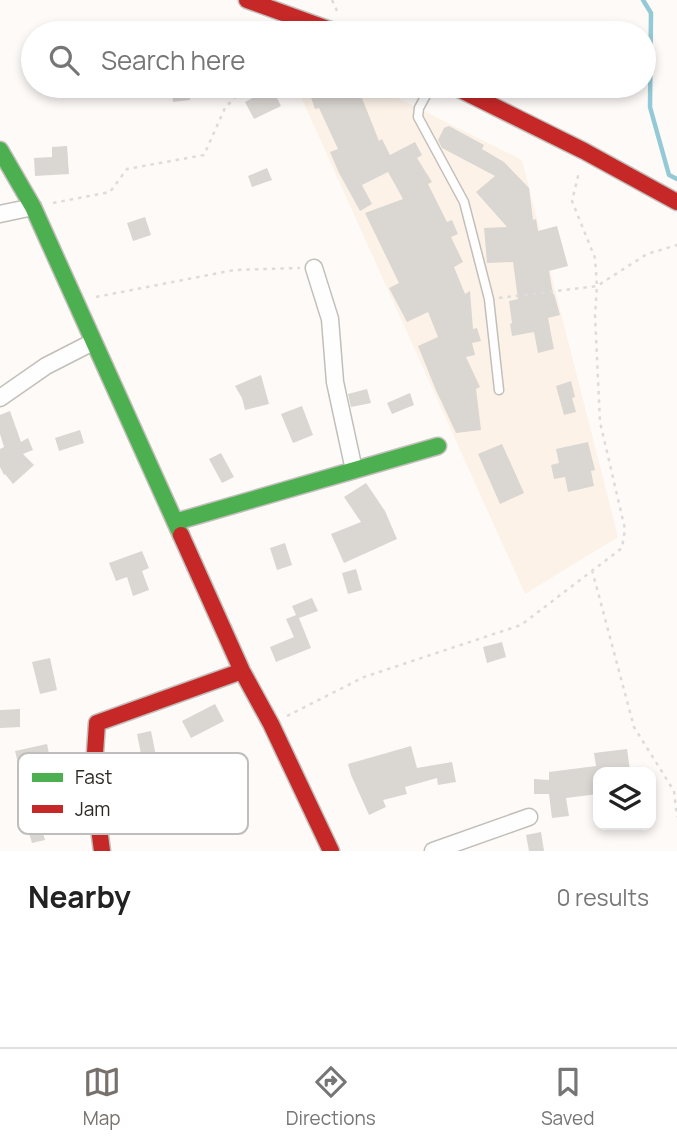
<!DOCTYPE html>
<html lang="en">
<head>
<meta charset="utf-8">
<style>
	:root { --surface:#fff; --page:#f2f2f2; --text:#222; --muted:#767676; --line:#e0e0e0; --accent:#76716d }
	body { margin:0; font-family:Manrope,sans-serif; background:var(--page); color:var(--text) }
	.controls { position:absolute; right:21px; bottom:21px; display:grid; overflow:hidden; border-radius:14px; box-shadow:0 4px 10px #0003 }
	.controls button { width:63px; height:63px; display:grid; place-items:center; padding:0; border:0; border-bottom:2px solid var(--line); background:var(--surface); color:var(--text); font:35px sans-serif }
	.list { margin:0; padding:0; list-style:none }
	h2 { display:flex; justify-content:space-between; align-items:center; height:91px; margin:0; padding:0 28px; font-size:30px }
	h2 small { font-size:23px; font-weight:400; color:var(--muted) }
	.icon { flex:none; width:38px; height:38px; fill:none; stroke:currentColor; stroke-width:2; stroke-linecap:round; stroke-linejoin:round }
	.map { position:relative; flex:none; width:677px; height:851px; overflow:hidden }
	.search { position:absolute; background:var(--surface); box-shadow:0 4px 10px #0003; left:21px; right:21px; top:21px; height:77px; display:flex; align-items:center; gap:18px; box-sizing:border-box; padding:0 24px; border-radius:38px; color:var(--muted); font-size:26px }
	.sheet { height:196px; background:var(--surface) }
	nav { display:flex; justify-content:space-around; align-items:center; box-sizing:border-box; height:98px; border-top:2px solid var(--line); background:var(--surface); font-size:19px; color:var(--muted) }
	nav a { display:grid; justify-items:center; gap:4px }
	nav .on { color:var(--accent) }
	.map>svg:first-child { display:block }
	.built { fill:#fcf2e8 }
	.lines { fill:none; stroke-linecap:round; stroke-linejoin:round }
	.stream { stroke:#94cad6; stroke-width:4.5 }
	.building { fill:#dad6d2 }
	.lane-casing { stroke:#c2beb9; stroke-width:11 }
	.street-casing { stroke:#c2beb9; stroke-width:19 }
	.fast-casing { stroke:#c2beb9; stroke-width:19 }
	.jam-casing { stroke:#c2beb9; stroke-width:19 }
	.path { stroke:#dedcdb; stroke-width:2.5; stroke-dasharray:3.5 5; stroke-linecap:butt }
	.lane { stroke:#fffefe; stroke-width:8 }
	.street { stroke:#fffefe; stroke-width:16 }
	.fast { stroke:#4caf50; stroke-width:16 }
	.jam { stroke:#c62828; stroke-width:16 }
	.key { fill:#fff; stroke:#c0bebd; stroke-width:2 }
	.key-label { font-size:19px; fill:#2d2722 }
</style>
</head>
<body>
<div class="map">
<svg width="677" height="851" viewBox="0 0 677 851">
	<rect width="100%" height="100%" fill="#fdfaf8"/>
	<path class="built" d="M296 86H374L522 160 618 537 525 594Z"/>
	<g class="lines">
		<path class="stream" d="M643 0 651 13 650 107 669 175 677 179"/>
	</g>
	<path class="building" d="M171 86H189L190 100 173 102Z
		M307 86H327L333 98 358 88 379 141 382 139 390 155 415 142 422 155 417 158 432 182 428 184 447 222 452 220 458 234 451 237 463 262 454 267 465 294 470 291 473 329 477 328 481 341 472 343 475 355 466 357 480 387 476 389 481 430 456 433 435 388 418 346 438 337 428 312 407 322 389 288 399 283 365 213 403 199 388 172 362 185 372 204 360 211 339 173 330 152 338 149 319 108 315 109Z
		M272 88 281 106 254 119 245 102Z
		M449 126 484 145 482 149 504 162 529 188 533 220 536 219 538 231 557 226 568 266 549 271 553 294H554L560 315 548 318 554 349 538 353 534 332 512 336 510 324 512 323 509 301 518 299 513 262 487 263 484 228 507 227 476 192 495 176 442 148 438 140 444 128Z
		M67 146 69 174 35 176 34 158 52 157V147Z
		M267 168 272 180 252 187 248 176Z
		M145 217 151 235 133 241 127 223Z
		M261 375 269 404 245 410 242 398 235 386Z
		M571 381 575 397 572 398 576 412 564 415 556 386Z
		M367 389 371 403 351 407 348 394Z
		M410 393 414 405 392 414 387 403Z
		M302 406 313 435 293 443 281 414Z
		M10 411 21 442 28 438 33 450 23 454 34 465 13 484 5 474 4 475 0 467V449L4 447 0 434V415Z
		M80 430 84 443 59 451 55 438Z
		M588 442 595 470 591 471 594 486 568 492 565 477 554 479 551 465 559 463 556 449Z
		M502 444 524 493 500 504 478 454Z
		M221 453 234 477 222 483 209 459Z
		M366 483 385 511 397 539 344 563 331 534 361 522 344 497Z
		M285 543 292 565 277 570 270 548Z
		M142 551 149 568 142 571 149 590 133 596 127 577 116 581 109 563Z
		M356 569 362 590 348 594 342 573Z
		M312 598 318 611 299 618 311 648 276 662 270 647 294 637 286 619 296 615 292 606Z
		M502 642 506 657 487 663 483 647Z
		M50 658 57 690 40 694 32 662Z
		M215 704 224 721 191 738 182 721Z
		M20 709V727L0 728V710Z
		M151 731 156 756 142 759 137 734Z
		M47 744 59 801 40 805 32 768 20 771 15 751Z
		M411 746 417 768 452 762 456 782 438 785 437 778 405 787 407 794 383 800 386 807 369 815 351 775 348 764Z
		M627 749 630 770 598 772V794L566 798 569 816 552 818 549 794H534V779L549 780V772L596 766 594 753Z
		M181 804 185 818 223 812 227 831 207 835 205 825 172 834 170 827 166 828 162 813 166 812 165 809Z
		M39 819 45 840 32 843 26 823Z
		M541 832 544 851H529L526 835Z"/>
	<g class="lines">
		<defs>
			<path id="lane" d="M431 86 419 108 418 117 464 202 489 299 499 390"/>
			<path id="street" d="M0 214 33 207
				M314 268 330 319 335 382 354 470
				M0 398 46 366 93 342
				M433 851 529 817"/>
			<path id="fast" d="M0 150 33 207 181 535
				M175 522 438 446"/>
			<path id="jam" d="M247 0 339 33
				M453 86 584 151 677 202
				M181 535 242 671 271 724 331 851
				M102 851 93 783 97 723 242 671"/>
		</defs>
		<use href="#lane" class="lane-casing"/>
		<use href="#street" class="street-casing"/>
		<use href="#fast" class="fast-casing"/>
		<use href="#jam" class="jam-casing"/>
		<path class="path" d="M332 0 338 13
			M53 203 110 192 127 169 204 155 225 108 245 86
			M96 297 234 270 300 268
			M499 298 597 286 647 254 677 245
			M592 570 634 727 674 791 677 817
			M287 716 364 677 521 625 622 548 625 529 600 422 595 315 597 286 595 258 572 201 579 172"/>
		<use href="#lane" class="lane"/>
		<use href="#street" class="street"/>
		<use href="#fast" class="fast"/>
		<use href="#jam" class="jam"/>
	</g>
	<rect x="18" y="753" width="230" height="81" rx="10" class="key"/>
	<rect x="32" y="773" width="31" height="9" fill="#4caf50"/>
	<rect x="32" y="805" width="31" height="8" fill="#c62828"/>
	<g class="key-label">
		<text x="75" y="784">Fast</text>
		<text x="75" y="816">Jam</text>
	</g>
</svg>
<div class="controls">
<button><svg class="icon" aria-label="layers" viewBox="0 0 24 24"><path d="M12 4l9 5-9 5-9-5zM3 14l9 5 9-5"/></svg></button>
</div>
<div class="search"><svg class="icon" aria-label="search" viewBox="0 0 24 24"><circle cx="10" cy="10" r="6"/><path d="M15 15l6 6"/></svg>Search here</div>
</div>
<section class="sheet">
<h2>Nearby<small>0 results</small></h2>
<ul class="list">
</ul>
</section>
<nav>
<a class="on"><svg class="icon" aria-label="map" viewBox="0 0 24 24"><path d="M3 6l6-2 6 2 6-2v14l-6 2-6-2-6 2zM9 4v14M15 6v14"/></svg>Map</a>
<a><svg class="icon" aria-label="directions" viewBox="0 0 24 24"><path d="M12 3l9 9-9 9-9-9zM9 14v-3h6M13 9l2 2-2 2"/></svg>Directions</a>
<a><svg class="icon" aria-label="saved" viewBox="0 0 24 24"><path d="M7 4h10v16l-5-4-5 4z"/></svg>Saved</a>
</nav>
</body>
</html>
